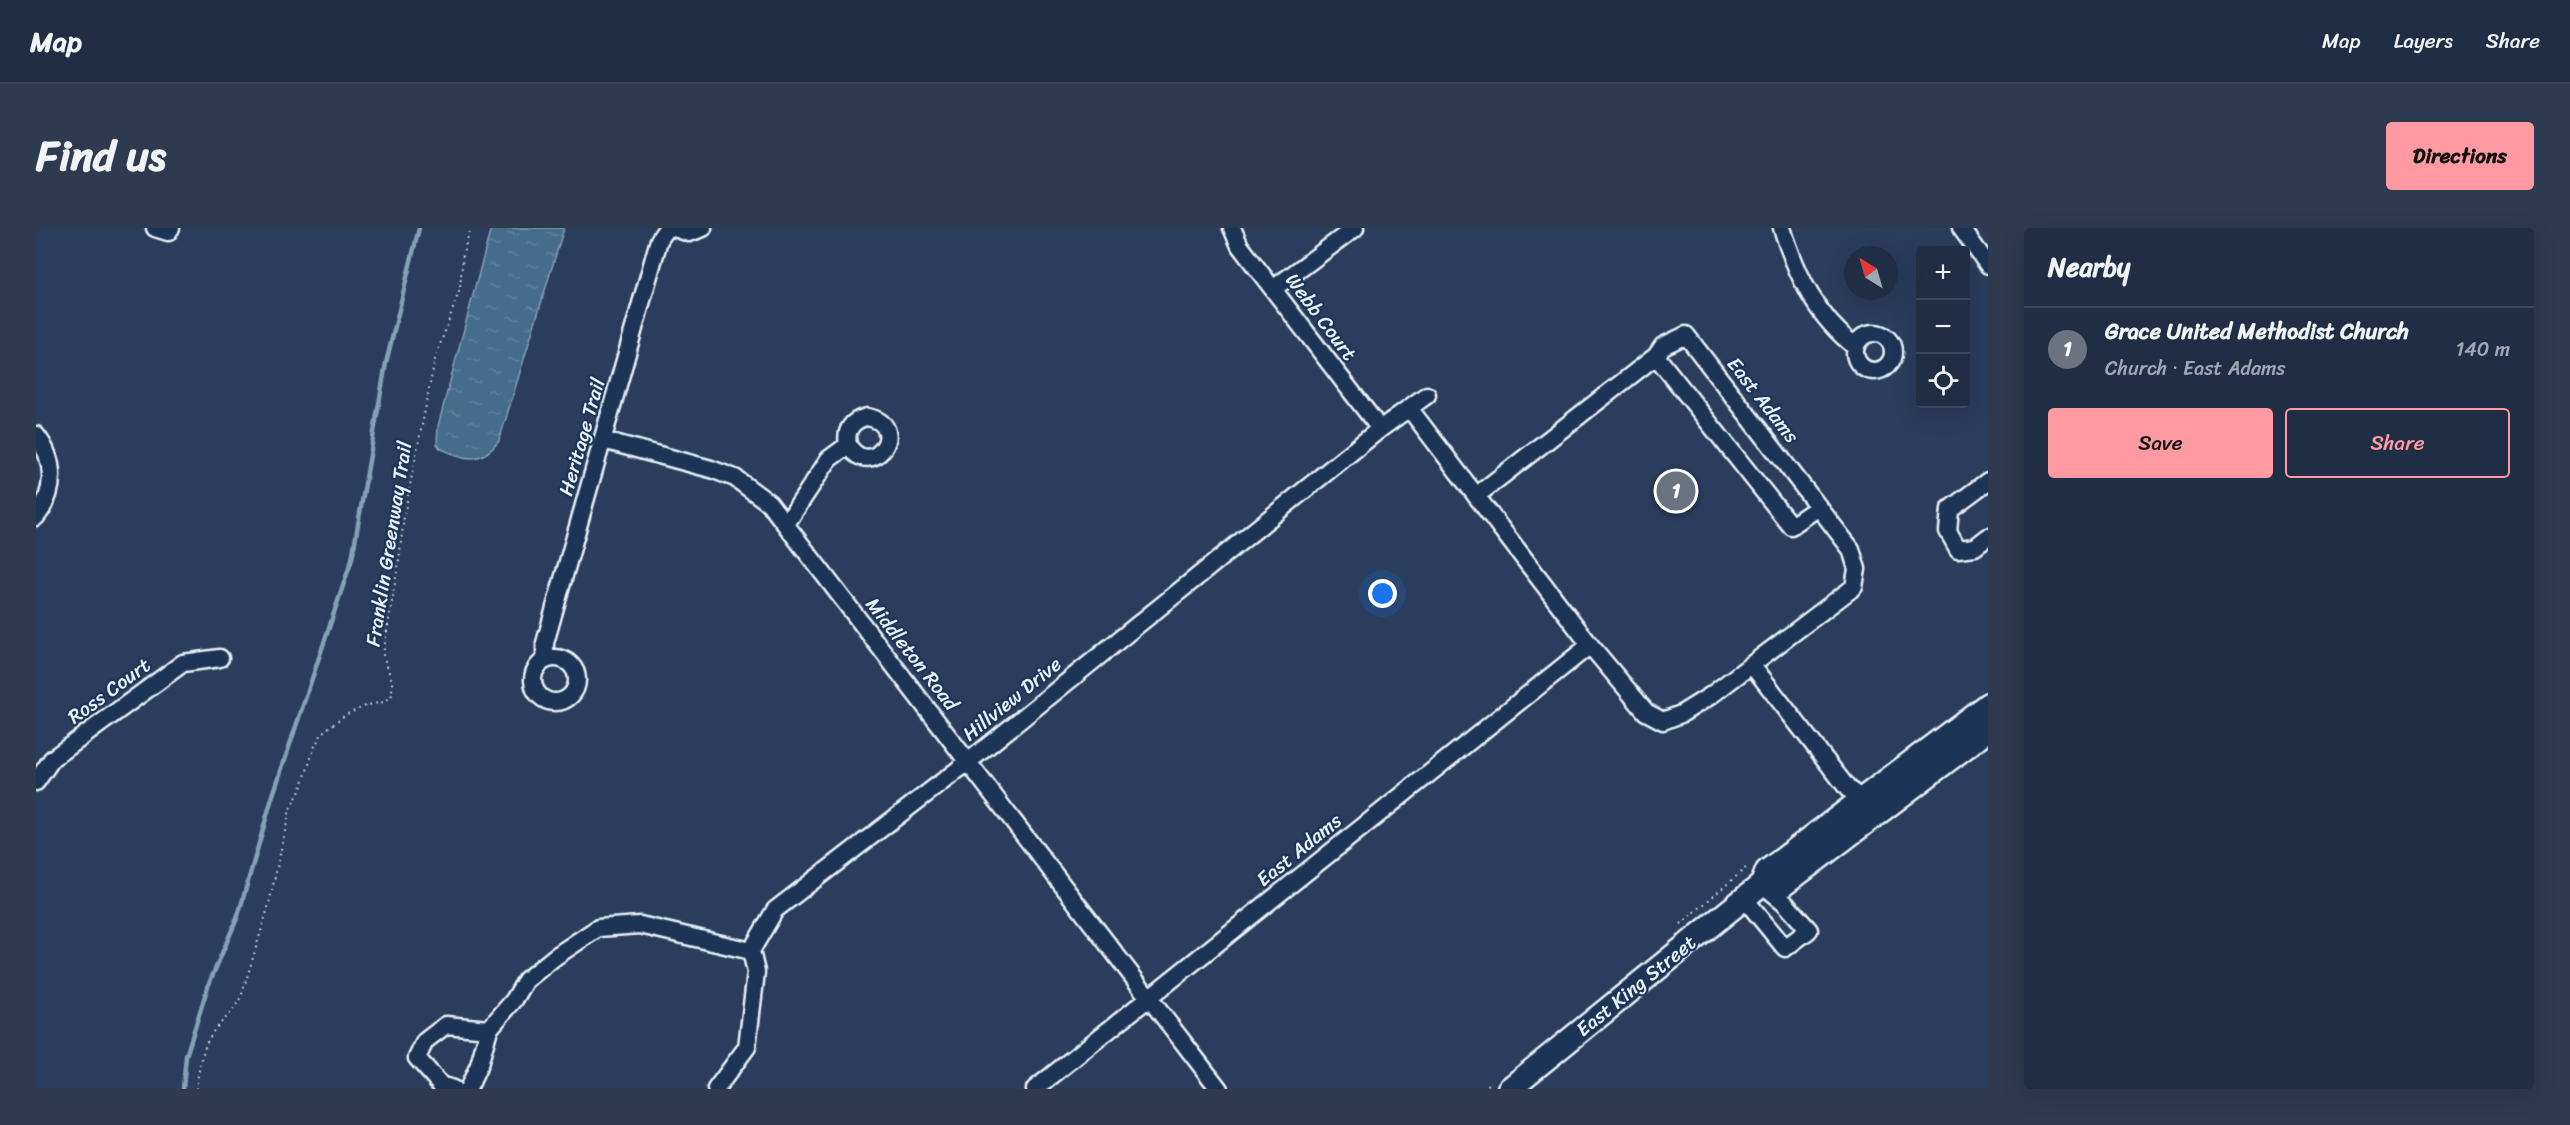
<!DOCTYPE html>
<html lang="en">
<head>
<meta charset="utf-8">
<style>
	:root { --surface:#202e45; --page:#2d3a50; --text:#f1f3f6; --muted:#a2a8b3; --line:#3d4a5e; --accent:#ff9aa2 }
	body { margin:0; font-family:Sriracha,sans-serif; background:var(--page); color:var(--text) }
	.controls { position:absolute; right:18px; top:18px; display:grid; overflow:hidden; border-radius:6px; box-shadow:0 6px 24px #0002 }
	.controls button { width:54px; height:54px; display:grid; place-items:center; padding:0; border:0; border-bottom:2px solid var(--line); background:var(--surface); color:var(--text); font:30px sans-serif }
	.compass { position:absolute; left:1808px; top:18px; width:54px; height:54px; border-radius:50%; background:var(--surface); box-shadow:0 6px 24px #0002; rotate:323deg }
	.you { position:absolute; left:1347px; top:366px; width:21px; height:21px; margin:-15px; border:4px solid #fff; border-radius:50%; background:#1a73e8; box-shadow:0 0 0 9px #1a73e833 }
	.badge { display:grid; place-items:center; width:39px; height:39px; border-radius:50%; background:var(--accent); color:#fff; font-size:20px; font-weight:700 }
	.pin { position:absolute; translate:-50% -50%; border:3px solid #fff; box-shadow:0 2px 6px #0006 }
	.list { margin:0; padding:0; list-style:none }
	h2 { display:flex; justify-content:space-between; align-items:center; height:78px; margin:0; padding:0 24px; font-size:26px }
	h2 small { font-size:20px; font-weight:400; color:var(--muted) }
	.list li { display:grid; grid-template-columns:39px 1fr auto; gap:18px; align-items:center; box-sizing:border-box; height:84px; padding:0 24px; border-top:2px solid var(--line) }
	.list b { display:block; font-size:22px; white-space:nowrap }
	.list p { margin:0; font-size:20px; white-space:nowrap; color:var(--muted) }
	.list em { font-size:20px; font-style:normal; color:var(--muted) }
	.actions { display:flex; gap:12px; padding:18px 24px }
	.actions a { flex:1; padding:14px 0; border:2px solid var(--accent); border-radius:6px; text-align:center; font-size:21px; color:var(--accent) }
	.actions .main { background:var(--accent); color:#111 }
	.icon { flex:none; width:33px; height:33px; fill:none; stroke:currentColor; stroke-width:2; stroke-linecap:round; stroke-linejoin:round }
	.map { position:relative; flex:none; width:1952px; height:861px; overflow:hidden; border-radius:6px }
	header { display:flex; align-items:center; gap:36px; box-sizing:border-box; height:84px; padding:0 30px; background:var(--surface); border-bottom:2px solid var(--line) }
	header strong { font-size:28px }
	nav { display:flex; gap:33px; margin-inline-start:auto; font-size:21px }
	.intro { display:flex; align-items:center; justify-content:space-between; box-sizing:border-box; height:144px; padding:0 36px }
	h1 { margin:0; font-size:42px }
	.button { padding:15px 27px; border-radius:6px; background:var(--accent); color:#111; font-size:21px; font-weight:700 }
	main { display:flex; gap:36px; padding:0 36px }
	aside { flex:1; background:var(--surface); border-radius:6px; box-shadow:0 6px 24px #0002 }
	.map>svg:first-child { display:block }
	.water { fill:url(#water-ripples); stroke:#86a1b7; stroke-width:1.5 }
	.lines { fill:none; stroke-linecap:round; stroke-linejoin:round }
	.stream { stroke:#86a1b7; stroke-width:4.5 }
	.minor-casing { stroke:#e8f1f8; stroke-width:21 }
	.major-casing { stroke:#e8f1f8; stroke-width:27 }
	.path { stroke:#e8f1f8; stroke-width:2; stroke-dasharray:1.5 4.5; stroke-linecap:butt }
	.minor { stroke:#1d3557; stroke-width:16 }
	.major { stroke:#1d3557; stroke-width:22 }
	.labels { text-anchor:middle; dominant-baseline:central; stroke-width:4.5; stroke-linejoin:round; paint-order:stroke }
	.street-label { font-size:20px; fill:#e8f1f8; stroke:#1d3557 }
</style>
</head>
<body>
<header>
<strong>Map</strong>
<nav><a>Map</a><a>Layers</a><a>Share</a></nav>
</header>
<div class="intro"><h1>Find us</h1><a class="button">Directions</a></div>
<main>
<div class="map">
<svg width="1952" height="861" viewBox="0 0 1952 861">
	<defs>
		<pattern id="water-ripples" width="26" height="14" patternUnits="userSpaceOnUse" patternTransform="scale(1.5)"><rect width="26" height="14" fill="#446c8b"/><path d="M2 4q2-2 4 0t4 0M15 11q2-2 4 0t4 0" fill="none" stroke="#5f819c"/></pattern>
	</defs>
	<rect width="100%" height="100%" fill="#2a3d5c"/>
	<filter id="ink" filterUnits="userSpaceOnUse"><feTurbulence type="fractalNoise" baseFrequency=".0167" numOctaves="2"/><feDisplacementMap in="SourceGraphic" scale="12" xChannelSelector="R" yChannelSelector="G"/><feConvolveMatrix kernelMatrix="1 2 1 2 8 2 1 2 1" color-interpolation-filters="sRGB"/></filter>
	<g filter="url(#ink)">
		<path class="water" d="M455 0H528L463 213C445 236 430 233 404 220L401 216 402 198Z"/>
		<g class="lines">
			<path class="stream" d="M147 861 150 828 172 758 202 688 236 570 316 331 350 135 383 0"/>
			<defs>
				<path id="minor" d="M119 0 132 4 135 0
					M638 0 653 5 667 0
					M1196 0 1204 18 1344 201
					M1746 0C1761 47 1780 89 1820 119
					M1925 0 1952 37
					M1237 61 1319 0
					M1819 124a19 19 0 1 1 38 0a19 19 0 1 1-38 0Z
					M1620 128 1755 298 1783 279
					M1373 180 1554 417 1610 484 1627 493 1645 486 1674 468 1818 359 1821 341 1815 321 1650 107 1627 118 1620 128 1440 268
					M0 207C20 232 20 264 0 289
					M567 212 675 241 699 250 733 275 1183 861
					M1952 253 1914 281 1912 303 1922 321 1939 319 1952 309
					M750 296 793 231 812 217C809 202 816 192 831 189 876 197 836 255 812 217
					M497 452a22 22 0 1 1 44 0a22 22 0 1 1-44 0Z
					M509 432V415L623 12 631 0
					M1716 437 1812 561 1825 570 1832 580
					M0 554 16 531 147 435 184 430
					M1708 670 1749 720 1773 702 1748 674 1726 656
					M417 861 405 857 381 830 389 813 410 797 453 801
					M432 861 443 837 453 801 478 772 490 752 520 728 562 700 604 697 715 723
					M680 861 711 819 720 744 715 723 739 682 932 534 1344 201 1391 167
					M999 861 1554 417"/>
				<path id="major" d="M1726 656 1746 658 1952 502
					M1473 861 1726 656 1731 643 1952 476"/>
			</defs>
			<use href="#minor" class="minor-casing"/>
			<use href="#major" class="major-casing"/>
			<path class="path" d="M1645 696 1711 639
				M160 861C163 841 166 815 181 799 191 788 200 781 206 766L232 680 254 581 265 561 279 518 287 504 309 487 332 477 348 474 356 467V453L347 427 363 332 368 288 399 131 424 61 427 25 435 0
				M1447 861 1454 855"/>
			<use href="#minor" class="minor"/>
			<use href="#major" class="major"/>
		</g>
	</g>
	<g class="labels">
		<g class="street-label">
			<text transform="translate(1285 89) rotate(53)">Webb Court</text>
			<text transform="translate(1727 172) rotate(52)">East Adams</text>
			<text transform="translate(546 209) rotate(-74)">Heritage Trail</text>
			<text transform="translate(353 316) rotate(-81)">Franklin Greenway Trail</text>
			<text transform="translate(876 426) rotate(52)">Middleton Road</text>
			<text transform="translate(73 463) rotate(-36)">Ross Court</text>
			<text transform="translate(976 471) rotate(-39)">Hillview Drive</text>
			<text transform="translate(1263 622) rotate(-39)">East Adams</text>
			<text transform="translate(1600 758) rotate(-39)">East King Street</text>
		</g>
	</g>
</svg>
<div class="controls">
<button>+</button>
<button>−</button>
<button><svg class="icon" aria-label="locate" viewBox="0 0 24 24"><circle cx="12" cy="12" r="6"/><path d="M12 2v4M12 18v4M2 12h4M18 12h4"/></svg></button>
</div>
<svg class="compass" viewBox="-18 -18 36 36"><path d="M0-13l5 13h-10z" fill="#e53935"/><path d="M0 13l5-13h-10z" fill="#a2a8b3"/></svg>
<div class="you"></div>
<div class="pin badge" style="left:1640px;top:263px;background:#6b7280">1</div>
</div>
<aside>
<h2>Nearby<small></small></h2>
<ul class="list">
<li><span class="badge" style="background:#6b7280">1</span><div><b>Grace United Methodist Church</b><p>Church · East Adams</p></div><em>140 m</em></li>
</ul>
<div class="actions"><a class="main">Save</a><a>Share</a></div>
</aside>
</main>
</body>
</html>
